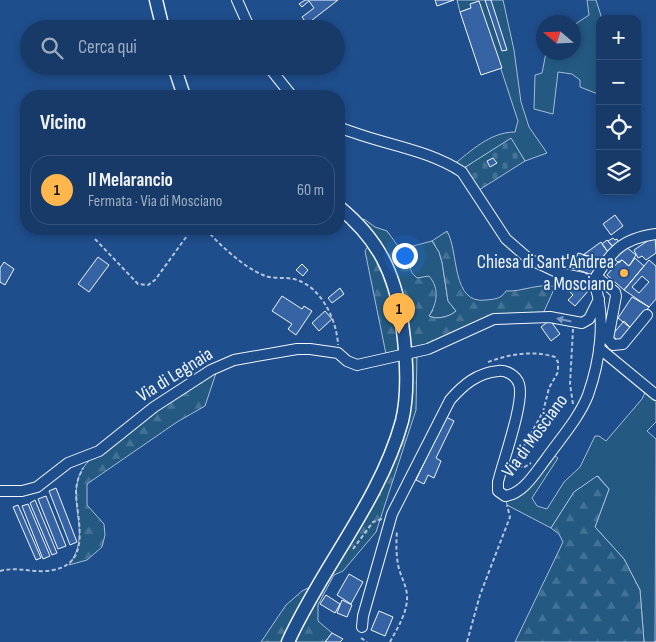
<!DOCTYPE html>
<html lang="it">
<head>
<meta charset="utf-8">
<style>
	:root { --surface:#173a69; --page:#20416f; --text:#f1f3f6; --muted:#9eadc0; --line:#36547d; --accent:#ffb74d }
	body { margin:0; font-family:"Sofia Sans Condensed",sans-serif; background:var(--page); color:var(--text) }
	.controls { position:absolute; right:15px; top:15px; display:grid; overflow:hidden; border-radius:10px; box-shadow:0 2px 8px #0003 }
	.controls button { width:45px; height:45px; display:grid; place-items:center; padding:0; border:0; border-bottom:1px solid var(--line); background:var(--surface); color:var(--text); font:25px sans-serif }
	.compass { position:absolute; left:536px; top:15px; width:45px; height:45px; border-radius:50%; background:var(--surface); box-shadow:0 2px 8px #0003; rotate:289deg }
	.you { position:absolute; left:404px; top:255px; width:18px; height:18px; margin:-12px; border:4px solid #fff; border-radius:50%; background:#1a73e8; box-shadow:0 0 0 8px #1a73e833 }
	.badge { display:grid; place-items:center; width:32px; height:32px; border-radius:50%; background:var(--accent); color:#111; font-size:16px; font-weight:700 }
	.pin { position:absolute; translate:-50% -41px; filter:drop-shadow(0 1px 2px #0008) }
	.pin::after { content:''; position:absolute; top:26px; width:18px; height:15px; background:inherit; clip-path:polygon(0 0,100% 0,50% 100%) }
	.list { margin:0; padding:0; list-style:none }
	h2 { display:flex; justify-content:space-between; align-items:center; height:65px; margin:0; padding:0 20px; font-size:21px }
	h2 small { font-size:16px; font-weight:400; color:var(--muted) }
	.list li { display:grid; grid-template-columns:32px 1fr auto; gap:15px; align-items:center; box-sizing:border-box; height:70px; margin:0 10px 10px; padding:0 10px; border:1px solid var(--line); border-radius:20px }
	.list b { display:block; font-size:19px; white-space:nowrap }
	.list p { margin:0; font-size:16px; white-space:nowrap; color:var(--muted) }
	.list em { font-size:16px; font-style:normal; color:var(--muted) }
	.icon { flex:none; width:28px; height:28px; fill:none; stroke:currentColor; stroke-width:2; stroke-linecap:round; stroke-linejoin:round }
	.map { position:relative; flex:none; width:656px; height:642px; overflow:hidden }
	.search { position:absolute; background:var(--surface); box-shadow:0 2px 8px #0003; left:20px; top:20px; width:325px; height:55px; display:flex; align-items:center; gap:12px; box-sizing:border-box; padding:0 18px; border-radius:28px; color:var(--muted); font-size:19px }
	.panel { position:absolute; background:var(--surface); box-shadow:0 2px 8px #0003; left:20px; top:90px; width:325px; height:145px; border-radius:20px }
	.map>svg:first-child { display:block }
	.grass { fill:#245a82; stroke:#a8bbd7 }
	.forest { fill:url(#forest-firs); stroke:#a8bbd7 }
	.cemetery { fill:url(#cemetery-stones); stroke:#a8bbd7 }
	.building { fill:#3563a3; stroke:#f2f6ff; fill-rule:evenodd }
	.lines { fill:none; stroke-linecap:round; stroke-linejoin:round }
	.minor-casing { stroke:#f2f6ff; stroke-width:12 }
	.major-casing { stroke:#f2f6ff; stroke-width:15 }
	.path { stroke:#b3c4dc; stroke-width:2; stroke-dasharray:4 2.5; stroke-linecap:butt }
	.minor { stroke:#1f4e8c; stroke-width:10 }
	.major { stroke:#1f4e8c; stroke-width:12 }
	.oneway { fill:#7e9ac0 }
	.poi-dot { fill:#ffb74d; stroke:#1f4e8c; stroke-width:2 }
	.labels { text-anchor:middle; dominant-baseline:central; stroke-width:4; stroke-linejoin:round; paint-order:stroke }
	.poi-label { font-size:19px; fill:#f2f6ff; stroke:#1f4e8c; text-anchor:end }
	.street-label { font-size:19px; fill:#f2f6ff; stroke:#1f4e8c }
</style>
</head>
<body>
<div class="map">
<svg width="656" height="642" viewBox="0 0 656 642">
	<defs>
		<pattern id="forest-firs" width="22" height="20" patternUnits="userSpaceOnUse" patternTransform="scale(1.25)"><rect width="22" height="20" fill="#245a82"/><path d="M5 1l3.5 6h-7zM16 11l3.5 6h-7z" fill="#447295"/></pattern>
		<pattern id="cemetery-stones" width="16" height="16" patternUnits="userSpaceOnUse" patternTransform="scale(1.25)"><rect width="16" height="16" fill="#245a82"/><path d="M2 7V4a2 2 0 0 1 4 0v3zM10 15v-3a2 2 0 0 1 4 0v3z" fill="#447295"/></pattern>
	</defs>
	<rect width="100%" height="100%" fill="#1f4e8c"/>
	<path class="grass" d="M457 0H503L514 50 521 102 529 127 547 153 525 161 511 139 464 168 452 166C471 151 490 132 515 132L518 121 479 2 471 8 460 12Z
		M587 0H596L602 19H600L598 94 580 87V80L572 74 558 72 553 114 534 109 535 75 542 73 546 53 574 52V25L589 15Z
		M432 241 439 252 442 262 448 301 456 311C449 317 437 320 429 316L433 310 417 278 411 273 406 257 398 246H413Z
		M648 386 656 395V422L647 431 656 439 655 642H644L640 590 624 559 595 527 609 489 598 476 574 492 551 528 507 505 505 496 513 495 550 453 558 458 532 498 537 506 547 509 564 482 580 467 595 436H599L606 441 642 399Z"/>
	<path class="forest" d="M364 219 375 227 387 231 406 257 412 273 417 278 429 276C440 289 437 303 429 316 437 320 449 317 456 311L448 301 442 262 439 252 432 241 447 231C459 251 451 305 486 300 495 299 501 299 506 291 522 292 542 282 555 287L542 316 494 319 417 352 416 410 376 532 343 571 334 575 318 605V621L332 633 325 642H261L286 605 302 591 320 582 370 497 402 419 405 355 387 359 365 251 372 240 358 224Z
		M218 367 205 406 177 422 87 484V505L104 524 105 535 102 547 87 560 69 565C91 534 70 511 78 479 81 467 91 459 99 451Z
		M597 476 609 489 595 527 624 559 640 590 644 642H515L563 542 559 534 551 528 574 492Z"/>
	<path class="cemetery" d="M511 138 525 161 479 190 464 168Z"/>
	<path class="building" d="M305 0H338L307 24 302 17 314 8 309 1 302 7 299 4Z
		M435 0H454L437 6Z
		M485 0H491L507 50 502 51Z
		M479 1 502 68 481 75 460 12 471 8 470 4Z
		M493 158 497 163 490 167 487 161Z
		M615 215 623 226 611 235 603 224Z
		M655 236 656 253 646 260 642 256 638 258 634 250Z
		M613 238 615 240 617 239 620 244 614 248 608 241Z
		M607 240 614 248 608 252 602 244Z
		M601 242 608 252 600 259 583 255Z
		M625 246 636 255 629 266 622 260 619 263 613 258Z
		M578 253 600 259 593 275 572 268Z
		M98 257 109 265 89 292 78 284Z
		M635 258 644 266 624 290 607 275 618 262 622 260 629 266Z
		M649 260 656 266V299L649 307 624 290ZM642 276 649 282 639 293 632 287Z
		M4 262 14 269 5 285 0 282V268Z
		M302 264 308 270 303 276 296 270Z
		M577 280 589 290 575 306 568 300 573 295 568 290Z
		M340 288 344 294 332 303 328 298Z
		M282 296 302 309 304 306 312 311 296 335 288 329 292 324 272 311Z
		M632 297 649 307 632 329 618 318Z
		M325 311 332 319 319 331 312 323Z
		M550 320 560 334 551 341 541 327Z
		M624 321 632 329 620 343 612 335Z
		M446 417 454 421 436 458 441 461 434 478 428 475 424 484 416 480Z
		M56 488 77 542 70 545 49 491Z
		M46 496 66 546 58 549 38 499Z
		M35 500 57 553 52 555 30 503Z
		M28 504 50 556 43 559 22 506Z
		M18 505 41 558 36 560 13 507Z
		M349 574 363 582 351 604 337 595Z
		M326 595 340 604 335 613 320 604Z
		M342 600 352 605 347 617 337 613Z
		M379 611 393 617 385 636 371 630Z
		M332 633 343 639 340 642H325Z"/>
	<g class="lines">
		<defs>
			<path id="minor" d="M237 0 250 29
				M268 66 292 96
				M339 127C378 144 426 148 462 172L506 239 529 259 559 273 583 278 595 285C606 320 600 361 588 395 579 418 560 439 546 459 535 473 523 494 505 496L498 491V482C503 461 525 401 519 384 516 375 506 370 498 371 477 373 463 385 450 400L392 514 363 616 362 627
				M592 283C611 253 619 239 656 234
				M595 285 601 280 615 292 616 296 608 339 613 345 623 344 647 315
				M599 348 656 395
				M0 491H22L37 487 68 463 99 451 154 407 211 370 234 360 297 349H310L338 353 347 361 357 365 428 349 494 319 550 317 582 323 589 319 599 299"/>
			<path id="major" d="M156 0 163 29
				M174 66 184 96
				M288 642C322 567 380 501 402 421 409 392 406 352 402 323 395 273 378 239 339 207"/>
		</defs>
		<use href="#minor" class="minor-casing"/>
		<use href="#major" class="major-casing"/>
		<path class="path" d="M206 229C218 244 245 268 263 275 273 280 286 276 297 280 322 288 337 321 338 345
			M95 239 138 284 148 285 155 280 192 229
			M488 362C510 354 533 350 555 357L558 362V372L549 388 543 412 516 460 518 465 523 468 531 463
			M573 404 570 384 573 329
			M353 549 373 522 382 519
			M0 571C18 566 35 574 53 570 92 563 77 520 76 493 76 483 79 476 83 468
			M361 638 367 642
			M390 642C398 627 408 612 407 595 406 585 402 579 399 569 396 557 396 544 397 531
			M467 642 480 595 510 517 507 505
			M655 642 656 641"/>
		<use href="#minor" class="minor"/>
		<use href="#major" class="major"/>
	</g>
	<defs><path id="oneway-solid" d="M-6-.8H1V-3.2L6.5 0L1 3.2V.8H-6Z" transform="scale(1.25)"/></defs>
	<use class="oneway" href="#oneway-solid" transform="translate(564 320) rotate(-168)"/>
	<circle class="poi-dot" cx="624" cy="273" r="5"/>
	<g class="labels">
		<g class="poi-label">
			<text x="614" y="262">Chiesa di Sant'Andrea<tspan x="614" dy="22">a Mosciano</tspan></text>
		</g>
		<g class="street-label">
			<text transform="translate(175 375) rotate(-32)">Via di Legnaia</text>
			<text transform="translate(535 436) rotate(-54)">Via di Mosciano</text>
		</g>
	</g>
</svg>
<div class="controls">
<button>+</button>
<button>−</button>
<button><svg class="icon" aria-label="locate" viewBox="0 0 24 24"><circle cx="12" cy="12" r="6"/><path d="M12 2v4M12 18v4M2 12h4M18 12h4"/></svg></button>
<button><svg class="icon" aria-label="layers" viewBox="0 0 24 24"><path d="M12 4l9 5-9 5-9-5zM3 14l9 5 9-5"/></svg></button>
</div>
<svg class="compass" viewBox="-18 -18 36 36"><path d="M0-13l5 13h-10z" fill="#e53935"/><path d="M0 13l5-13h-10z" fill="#9eadc0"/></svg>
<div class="you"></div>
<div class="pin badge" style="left:399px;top:334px">1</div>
<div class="search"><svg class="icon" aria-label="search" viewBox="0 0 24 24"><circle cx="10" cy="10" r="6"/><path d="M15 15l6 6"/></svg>Cerca qui</div>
<section class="panel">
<h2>Vicino<small></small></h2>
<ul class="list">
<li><span class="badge">1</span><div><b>Il Melarancio</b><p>Fermata · Via di Mosciano</p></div><em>60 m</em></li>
</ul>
</section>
</div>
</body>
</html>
